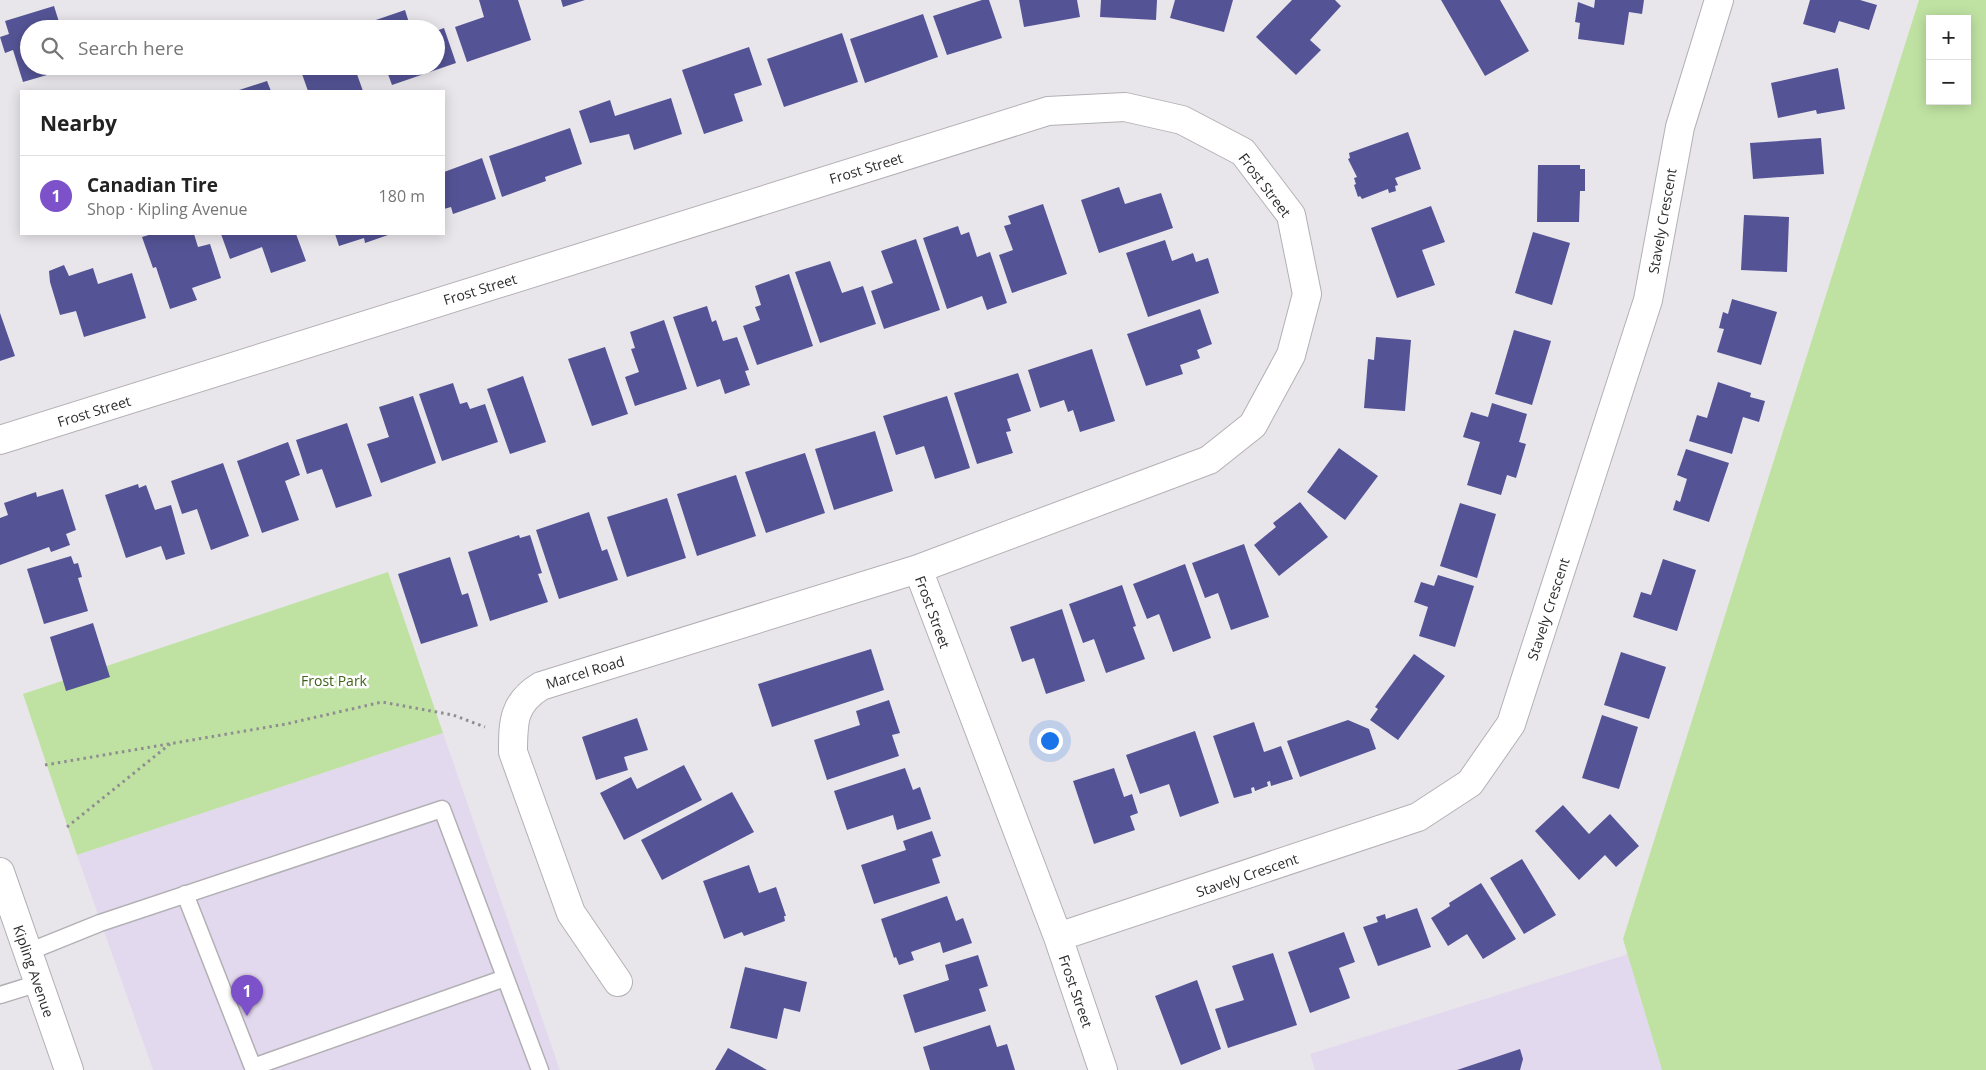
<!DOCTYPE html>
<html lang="en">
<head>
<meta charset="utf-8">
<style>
	:root { --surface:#fff; --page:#f2f2f2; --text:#222; --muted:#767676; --line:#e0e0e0; --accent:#7c51c9 }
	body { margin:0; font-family:"Open Sans",sans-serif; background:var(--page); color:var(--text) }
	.controls { position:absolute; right:15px; top:15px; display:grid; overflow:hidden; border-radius:0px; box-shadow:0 2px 12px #0003 }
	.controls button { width:45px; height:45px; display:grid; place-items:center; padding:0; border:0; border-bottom:1px solid var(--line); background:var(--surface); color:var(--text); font:25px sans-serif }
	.you { position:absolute; left:1049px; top:740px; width:18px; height:18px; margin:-12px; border:4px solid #fff; border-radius:50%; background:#1a73e8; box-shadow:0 0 0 8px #1a73e833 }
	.badge { display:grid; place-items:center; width:32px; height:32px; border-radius:50%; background:var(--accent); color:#fff; font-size:16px; font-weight:700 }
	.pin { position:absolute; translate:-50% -41px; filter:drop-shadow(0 1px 2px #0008) }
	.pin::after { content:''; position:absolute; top:26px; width:18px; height:15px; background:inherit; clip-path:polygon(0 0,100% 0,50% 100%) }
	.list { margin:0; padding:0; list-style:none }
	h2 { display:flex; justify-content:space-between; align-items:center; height:65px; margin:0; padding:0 20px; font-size:21px }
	h2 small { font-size:16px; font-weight:400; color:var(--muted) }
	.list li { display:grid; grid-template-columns:32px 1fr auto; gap:15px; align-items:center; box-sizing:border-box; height:80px; padding:0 20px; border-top:1px solid var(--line) }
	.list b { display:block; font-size:19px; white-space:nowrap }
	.list p { margin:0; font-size:16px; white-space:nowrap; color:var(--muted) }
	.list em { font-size:16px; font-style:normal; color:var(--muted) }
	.icon { flex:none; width:28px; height:28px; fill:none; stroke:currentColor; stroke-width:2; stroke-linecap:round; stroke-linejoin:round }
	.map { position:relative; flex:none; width:1986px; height:1070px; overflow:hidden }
	.search { position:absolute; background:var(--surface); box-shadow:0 2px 12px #0003; left:20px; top:20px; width:425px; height:55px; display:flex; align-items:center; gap:12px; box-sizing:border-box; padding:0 18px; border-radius:28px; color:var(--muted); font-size:19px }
	.panel { position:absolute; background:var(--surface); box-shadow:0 2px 12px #0003; left:20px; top:90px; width:425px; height:145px; border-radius:0px }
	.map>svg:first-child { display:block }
	.commercial { fill:#e3d9ee }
	.green { fill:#bfe2a2; fill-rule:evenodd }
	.building { fill:#545395 }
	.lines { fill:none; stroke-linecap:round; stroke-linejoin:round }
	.lane-casing { stroke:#b3b0b5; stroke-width:19 }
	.street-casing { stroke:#b3b0b5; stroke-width:30 }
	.secondary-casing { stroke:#b3b0b5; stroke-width:30 }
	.path { stroke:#908d91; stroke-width:3; stroke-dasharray:2.5 4; stroke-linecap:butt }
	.lane { stroke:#fff; stroke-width:16 }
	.street { stroke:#fff; stroke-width:28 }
	.secondary { stroke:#fff; stroke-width:28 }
	.labels { text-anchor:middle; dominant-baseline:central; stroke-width:5; stroke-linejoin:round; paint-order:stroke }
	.street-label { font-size:14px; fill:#2d2b2d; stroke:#fff }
	.park-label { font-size:14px; fill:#40631a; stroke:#fff }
</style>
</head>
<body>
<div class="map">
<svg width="1986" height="1070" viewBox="0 0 1986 1070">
	<rect width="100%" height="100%" fill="#e9e6eb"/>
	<path class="commercial" d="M443 733 560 1070H153L77 855Z
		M1628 954 1662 1070H1315L1310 1054Z"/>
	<path class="green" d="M1919 0H1986V1070H1662L1623 939ZM1930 19H1967V101H1930Z
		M388 572 443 733 77 855 23 694Z"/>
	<path class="building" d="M479 0H518L531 40 467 62 455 27 484 17Z
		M561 0H585L563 7Z
		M982 0H989L1002 38 947 55 933 16Z
		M1019 0H1077L1080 17 1024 27Z
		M1101 0H1157L1156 20 1100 17Z
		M1175 0H1233L1224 32 1170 18Z
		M1292 0H1335L1341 6 1310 40 1321 50 1296 75 1256 37Z
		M1441 0H1500L1529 51 1485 76Z
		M1595 0H1644L1642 14 1629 12 1624 45 1578 39 1580 23 1575 22 1578 2 1594 8Z
		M1810 0H1860L1877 5 1869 30 1839 21 1835 33 1803 24Z
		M54 6 59 22 51 24 53 29H29V66H63L64 70 23 82 13 50 5 53 0 37 9 34 5 21Z
		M405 10 411 29H372L370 22Z
		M923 14 938 57 865 83 850 39Z
		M444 28 456 63 392 85 385 66H436V31Z
		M842 33 858 82 784 107 767 59Z
		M749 47 762 85 734 94 743 121 704 134 682 70Z
		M317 66H354L363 91H308L302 74 318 69Z
		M1838 68 1845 109 1817 114 1816 110 1778 118 1771 83Z
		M267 81 271 91H236Z
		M671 98 682 134 634 150 629 134 590 143 579 111 610 100 615 116Z
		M570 128 582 164 545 177 546 181 502 197 489 156Z
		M1408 132 1421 169 1395 178 1398 185 1395 186 1396 191 1389 193 1388 189 1362 199 1360 196 1358 197 1354 185 1356 184 1354 178 1357 177 1348 159 1350 158 1349 153Z
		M1821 138 1824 174 1753 179 1750 143Z
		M482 158 496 199 453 214 451 207 444 209V172Z
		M1538 165H1580V169H1585V191H1580L1579 222H1537Z
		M1119 187 1125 204 1161 193 1173 228 1099 253 1081 200Z
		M1043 204 1067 274 1012 293 999 255 1013 250 1004 226 1011 224 1008 216Z
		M1431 206 1445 242 1422 250 1435 285 1397 298 1371 228Z
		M1744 215 1789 217 1787 272 1741 270Z
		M958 226 961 235 969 232 977 257 990 252 1007 303 987 310 982 296 947 309 923 238Z
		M1533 232 1570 243 1552 305 1515 293Z
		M152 234H194L198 247 210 244 221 278 192 288 197 300 170 309 156 267 153 268 142 237Z
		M221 234H296L306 261 271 273 262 247 230 259Z
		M335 234H391L365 243 364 238 339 246Z
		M916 239 940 310 884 329 871 291 893 283 881 251Z
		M1165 240 1172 261 1193 253 1196 262 1208 258 1219 293 1148 317 1126 253Z
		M830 261 842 293 863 286 876 324 820 343 795 272Z
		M64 265 69 276 93 268 98 284 132 273 146 318 84 337 76 311 60 315 50 282 49 271Z
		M789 274 813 346 757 365 743 326 760 320 755 307 761 305 755 286Z
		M1732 299 1777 312 1761 365 1717 352 1724 329 1719 328 1723 312 1728 314Z
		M707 306 712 322 716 320 723 341 737 337 749 370 745 371 750 385 725 394 720 379 697 387 673 317Z
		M1200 309 1212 344 1197 350 1200 358 1180 365 1183 374 1146 386 1127 334Z
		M0 313 15 356 0 361Z
		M664 320 687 389 635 406 625 377 639 372 631 349 635 348 630 332Z
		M1514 330 1551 341 1532 405 1495 394Z
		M1376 337 1411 340 1405 411 1364 408 1368 359 1374 360Z
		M605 347 628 414 592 426 568 359Z
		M1092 349 1115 421 1080 432 1073 410 1068 412 1064 400 1040 408 1028 370Z
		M1018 373 1031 411 1007 419 1011 431 1006 432 1013 453 977 464 954 393Z
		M523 376 546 442 510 454 487 389Z
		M1718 382 1751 393 1750 397 1765 401 1759 422 1743 417 1732 454 1689 441 1697 415 1707 418Z
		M453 383 460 404 467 402 470 409 485 404 498 442 442 461 419 394Z
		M413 396 436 463 381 483 367 444 389 437 379 407Z
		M947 396 970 468 935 479 924 446 896 455 883 416Z
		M1492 403 1527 414 1519 442 1526 444 1516 478 1507 475 1501 495 1467 485 1480 442 1463 437 1471 412 1488 417Z
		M347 423 372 496 336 508 322 469 307 474 296 440Z
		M875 431 893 491 834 510 815 449Z
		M288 442 300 475 285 481 299 520 262 533 237 461Z
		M1339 448 1378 476 1345 520 1307 492Z
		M1686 449 1729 463 1709 522 1673 510 1676 500 1680 502 1687 479 1677 475Z
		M805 453 825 513 766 533 745 472Z
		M223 463 249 536 211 550 197 509 182 514 171 481Z
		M736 475 756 536 697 556 677 494Z
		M138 484 139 488 146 485 155 510 171 505 185 554 166 560 161 546 126 558 105 495Z
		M63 489 76 530 66 534 70 545 51 552 49 547 0 565V518L8 515 4 503 36 492 37 497Z
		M667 498 686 558 627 577 607 517Z
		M1300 502 1328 537 1279 576 1254 545 1276 527 1273 523Z
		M1460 503 1496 514 1477 578 1440 566Z
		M589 512 602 551 607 549 618 580 559 599 536 530Z
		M519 535 520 538 530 535 542 573 538 574 548 602 490 621 468 552Z
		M1244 544 1269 617 1231 630 1218 593 1205 598 1192 563Z
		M71 556 74 564 78 563 82 577 78 578 88 611 44 624 27 569Z
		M450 557 462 595 468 593 478 626 421 644 398 574Z
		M1663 559 1696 570 1677 631 1633 617 1641 592 1651 595Z
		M1185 564 1211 638 1173 652 1159 614 1147 619 1133 584Z
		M1438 575 1474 586 1455 647 1419 636 1428 607 1414 602 1421 582 1434 586Z
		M1122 585 1136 626 1133 627 1145 659 1106 673 1094 639 1083 643 1069 604Z
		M1062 609 1085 681 1046 694 1034 658 1022 662 1010 627Z
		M93 623 110 677 66 691 50 637Z
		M871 649 884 690 772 727 758 684Z
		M1621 652 1666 667 1649 719 1604 705Z
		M1414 654 1445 676 1398 740 1370 720 1378 709 1375 707Z
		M889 700 900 733 892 735 899 756 827 780 814 740 860 725 856 711Z
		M1602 715 1638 727 1619 789 1582 778Z
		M637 718 648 750 624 757 628 770 596 780 582 737Z
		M1348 720 1369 729 1376 749 1300 777 1287 741Z
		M1254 722 1264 752 1281 746 1293 779 1271 786 1270 781 1267 782 1268 786 1255 791 1254 787 1251 788 1252 793 1234 798 1213 736Z
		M1195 731 1219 803 1180 817 1169 784 1140 794 1126 755Z
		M684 765 702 800 624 840 600 793 631 777 637 789Z
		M905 768 913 790 920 787 931 819 897 830 893 815 847 830 834 791Z
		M1114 768 1124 797 1132 794 1138 813 1130 816 1135 830 1094 844 1073 781Z
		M732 792 754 832 662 880 641 840Z
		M1563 805 1589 834 1610 814 1639 846 1616 867 1605 855 1579 880 1535 831Z
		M932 831 941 856 932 859 940 883 874 904 861 865 906 850 903 841Z
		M1522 859 1556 915 1524 934 1490 878Z
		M749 865 759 893 776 887 786 916H784L785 921 744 936 742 932 724 939 703 881Z
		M1481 883 1516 939 1483 959 1467 934 1448 946 1431 918 1450 906 1449 903Z
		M947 896 956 921 963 918 972 943 943 953 940 942 911 952 914 960 899 965 896 957 894 958 881 919Z
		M1417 908 1431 947 1378 966 1363 927 1378 922 1376 917 1385 914 1386 919Z
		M1344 932 1355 962 1339 968 1350 998 1310 1013 1288 952Z
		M1273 953 1297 1025 1228 1048 1215 1009 1244 1000 1232 966Z
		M978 955 988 986 979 989 986 1011 915 1033 903 995 949 980 945 965Z
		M745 967 807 982 800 1012 784 1008 777 1039 730 1028Z
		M1197 980 1221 1049 1181 1065 1155 996Z
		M990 1025 997 1047 1007 1044 1015 1070H930L923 1047Z
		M728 1048 767 1070H715Z
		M1520 1049 1523 1059 1520 1070H1457Z"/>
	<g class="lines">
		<defs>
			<path id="lane" d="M185 894 254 1070
				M28 952 100 923 442 809 540 1070
				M0 995 39 983
				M253 1067 505 978"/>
			<path id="street" d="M0 440 1048 111 1125 107 1182 120 1243 152 1291 215 1307 294 1291 355 1253 425 1209 460 918 569 1058 937 1103 1070
				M1058 937 1418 817 1470 783 1511 724 1648 300 1680 127 1719 0
				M618 982 571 913 513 752C513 722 513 703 541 686L918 569"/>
			<path id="secondary" d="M0 872 69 1070"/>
		</defs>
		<use href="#lane" class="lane-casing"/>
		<use href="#street" class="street-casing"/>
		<use href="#secondary" class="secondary-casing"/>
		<path class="path" d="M45 765 286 724 382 702 453 715 485 727
			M67 827 170 744"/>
		<use href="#lane" class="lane"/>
		<use href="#street" class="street"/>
		<use href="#secondary" class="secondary"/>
	</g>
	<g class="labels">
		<g class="street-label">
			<text transform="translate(866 168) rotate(-17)">Frost Street</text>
			<text transform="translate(1265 185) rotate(53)">Frost Street</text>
			<text transform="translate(1662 221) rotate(-80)">Stavely Crescent</text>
			<text transform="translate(480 289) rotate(-17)">Frost Street</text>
			<text transform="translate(94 411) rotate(-17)">Frost Street</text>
			<text transform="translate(1548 609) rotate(-72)">Stavely Crescent</text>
			<text transform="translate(933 612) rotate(70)">Frost Street</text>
			<text transform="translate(585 672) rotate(-17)">Marcel Road</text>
			<text transform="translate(1247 875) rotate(-19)">Stavely Crescent</text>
			<text transform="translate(34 971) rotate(71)">Kipling Avenue</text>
			<text transform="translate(1076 991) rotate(71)">Frost Street</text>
		</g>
		<g class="park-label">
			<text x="334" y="680">Frost Park</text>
		</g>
	</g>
</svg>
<div class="controls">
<button>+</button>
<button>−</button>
</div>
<div class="you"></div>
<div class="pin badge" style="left:247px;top:1016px">1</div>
<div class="search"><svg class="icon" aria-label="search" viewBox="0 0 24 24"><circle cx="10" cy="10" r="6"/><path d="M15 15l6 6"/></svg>Search here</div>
<section class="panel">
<h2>Nearby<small></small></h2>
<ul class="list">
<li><span class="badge">1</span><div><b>Canadian Tire</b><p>Shop · Kipling Avenue</p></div><em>180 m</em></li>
</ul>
</section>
</div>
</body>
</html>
